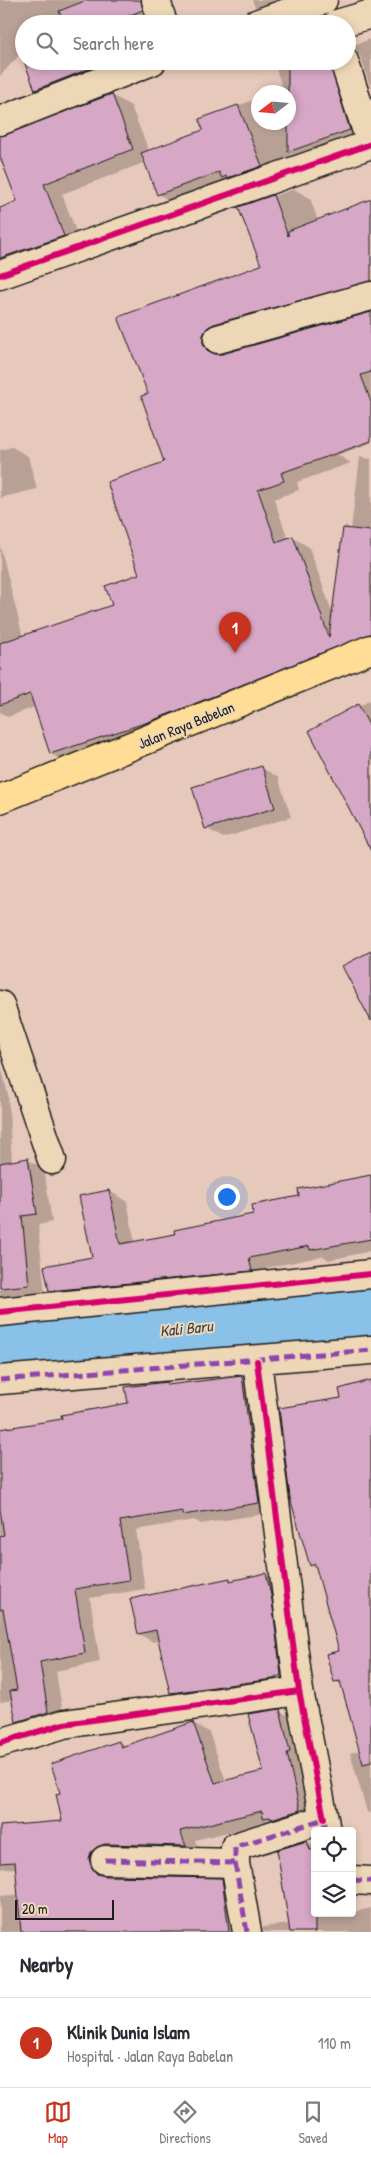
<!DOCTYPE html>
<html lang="en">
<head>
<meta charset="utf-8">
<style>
	:root { --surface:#fff; --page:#f7f7f7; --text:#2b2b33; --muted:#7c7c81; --line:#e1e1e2; --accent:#c8321e }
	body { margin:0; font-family:"Patrick Hand",sans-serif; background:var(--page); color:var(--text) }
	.controls { position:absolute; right:15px; bottom:15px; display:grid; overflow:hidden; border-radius:5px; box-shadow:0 2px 8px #0003 }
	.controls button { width:45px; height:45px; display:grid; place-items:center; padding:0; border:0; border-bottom:1px solid var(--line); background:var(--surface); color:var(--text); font:25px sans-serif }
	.compass { position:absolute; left:251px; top:85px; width:45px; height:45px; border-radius:50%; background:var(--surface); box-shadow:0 2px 8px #0003; rotate:254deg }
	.scale { position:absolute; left:15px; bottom:12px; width:99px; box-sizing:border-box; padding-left:5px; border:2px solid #1c1c1c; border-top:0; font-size:14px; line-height:18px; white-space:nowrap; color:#1c1c1c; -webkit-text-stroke:4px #eed7b6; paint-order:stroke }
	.you { position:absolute; left:226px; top:1196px; width:18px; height:18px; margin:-12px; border:4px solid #fff; border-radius:50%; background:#1a73e8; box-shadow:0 0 0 8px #1a73e833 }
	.badge { display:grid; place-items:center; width:32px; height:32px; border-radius:50%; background:var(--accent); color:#fff; font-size:16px; font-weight:700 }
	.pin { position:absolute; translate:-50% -41px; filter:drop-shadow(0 1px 2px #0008) }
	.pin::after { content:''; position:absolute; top:26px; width:18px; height:15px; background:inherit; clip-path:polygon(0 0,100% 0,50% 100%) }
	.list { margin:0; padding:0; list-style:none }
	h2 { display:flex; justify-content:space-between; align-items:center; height:65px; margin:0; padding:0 20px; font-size:21px }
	h2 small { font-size:16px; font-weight:400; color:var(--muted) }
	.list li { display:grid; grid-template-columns:32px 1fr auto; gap:15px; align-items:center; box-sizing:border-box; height:90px; padding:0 20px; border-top:1px solid var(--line) }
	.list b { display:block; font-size:19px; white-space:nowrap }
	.list p { margin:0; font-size:16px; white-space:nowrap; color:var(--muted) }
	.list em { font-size:16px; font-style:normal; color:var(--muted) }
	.icon { flex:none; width:28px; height:28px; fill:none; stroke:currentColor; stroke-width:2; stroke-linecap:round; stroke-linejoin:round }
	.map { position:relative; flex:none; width:371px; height:1932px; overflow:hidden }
	.search { position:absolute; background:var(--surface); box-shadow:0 2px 8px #0003; left:15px; right:15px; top:15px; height:55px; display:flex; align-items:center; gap:12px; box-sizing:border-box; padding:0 18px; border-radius:28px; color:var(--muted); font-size:19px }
	.sheet { height:155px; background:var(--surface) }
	nav { display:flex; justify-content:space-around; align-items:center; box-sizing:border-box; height:70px; border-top:1px solid var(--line); background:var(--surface); font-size:14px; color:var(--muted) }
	nav a { display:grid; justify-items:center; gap:2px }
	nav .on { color:var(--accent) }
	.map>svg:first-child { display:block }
	.shadow { fill:#0003 }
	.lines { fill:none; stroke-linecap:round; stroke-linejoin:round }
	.river { stroke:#8ac1e8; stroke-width:59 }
	.building { fill:#d7a7c6; stroke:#1c1c1c }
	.minor-casing { stroke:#1c1c1c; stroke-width:31 }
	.primary-casing { stroke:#1c1c1c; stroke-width:31 }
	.minor { stroke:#eed7b6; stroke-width:28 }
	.primary { stroke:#ffdd96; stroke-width:28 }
	.quiet { stroke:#8e44ad; stroke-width:5; stroke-dasharray:10 5; stroke-linecap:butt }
	.cycleway-casing { stroke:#eed7b6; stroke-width:9 }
	.cycleway { stroke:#d6006c; stroke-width:6 }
	.labels { text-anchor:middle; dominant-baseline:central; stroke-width:4; stroke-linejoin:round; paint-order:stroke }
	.street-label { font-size:15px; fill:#1c1c1c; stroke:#eed7b6 }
	.water-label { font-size:16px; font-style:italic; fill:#38454f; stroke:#eed7b6 }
</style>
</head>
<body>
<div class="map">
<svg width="371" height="1932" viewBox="0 0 371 1932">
	<rect width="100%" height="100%" fill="#e7c9bb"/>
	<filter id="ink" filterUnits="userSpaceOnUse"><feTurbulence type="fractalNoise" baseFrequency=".02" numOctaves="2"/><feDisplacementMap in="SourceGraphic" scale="10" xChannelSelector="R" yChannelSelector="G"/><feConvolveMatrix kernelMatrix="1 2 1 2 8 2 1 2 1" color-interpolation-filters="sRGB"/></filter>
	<g filter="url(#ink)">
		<path class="shadow" d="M0 0H156L158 19 146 24H24V57L22 52 0 76Z
			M252 0H308L271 17 255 7Z
			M324 18 334 24H307Z
			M371 39V89L360 56 351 46Z
			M25 61H126L52 99 36 89Z
			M273 61H347L366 139 175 204 158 194 146 162 62 194 82 247 19 269 0 258V209L19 202 0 153V138L112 95 131 106 149 151 205 130 201 120 258 98V122H288V92H274L283 89Z
			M294 189 310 198 318 221 371 201V293L219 344V353L220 355 371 314V443L338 455 351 463 297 482 299 490 274 499 288 539 292 537 309 547 333 615 345 525 351 529 360 457 371 459V647L67 763 51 754 35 707 8 717 0 712V545L23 637 114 606 141 574 165 463 150 395 120 318 262 265 240 208Z
			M12 447 28 456 37 489 0 498V450Z
			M371 700V838L311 731Z
			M262 768 278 777 291 817 223 838 206 828Z
			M0 1062 8 1094 12 1162 28 1160 44 1169 52 1222 38 1225 45 1294 0 1298Z
			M371 1176V1251L329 1260 323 1256 266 1268 269 1280 68 1301 50 1290 94 1258 109 1191 127 1201 135 1243 255 1215 301 1197Z
			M241 1377 257 1387 275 1512 201 1524 194 1520 136 1530 145 1589 90 1598 100 1662 56 1671 64 1721 33 1730 17 1721 13 1700 0 1702V1439L63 1420 129 1404 166 1384 170 1386Z
			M371 1382V1814L367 1812 350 1753 360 1750 343 1686 335 1681 340 1651 317 1569 311 1565 343 1399Z
			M265 1574 280 1583 295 1683 186 1701 171 1692 160 1641 153 1642 139 1634 229 1579 234 1581Z
			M280 1711 296 1720 316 1819 272 1821 195 1840 201 1855 105 1869 107 1877 221 1880 238 1889 245 1932H0V1896L35 1893 34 1869 0 1868V1827L63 1822 62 1794 119 1742 126 1746 188 1724 193 1723 209 1732 226 1781 264 1772Z
			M307 1842 315 1846V1913H352V1906L353 1912 371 1908V1932H263V1927L290 1924Z"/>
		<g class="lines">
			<path class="river" d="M0 1348 371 1308"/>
		</g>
		<path class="building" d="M87 0H141L143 10 107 24H64L59 11Z
			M24 61H100L101 64 35 90Z
			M288 61H329L350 130 288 152Z
			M112 94 133 149 44 184 64 236 0 258V208L17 201 0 157V136Z
			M238 105 262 166 227 178 226 176 222 178 219 172 157 195 141 153 203 130 199 119Z
			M273 195 288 236V231L371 199V281L214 324 207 328 203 335V343L207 350 215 354H222L371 312V372L361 375 371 402V441L281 473 284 481 258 490 276 542 293 536 329 637 343 528 371 531V634L151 721 50 754 30 694 0 705V643L112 605 105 586 139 574 107 482 164 462 141 396 148 394 118 317 261 265 238 207Z
			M358 704 371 729V851L309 731Z
			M262 766 275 808 205 829 192 787Z
			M371 951V1021L342 966Z
			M28 1158 37 1214 22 1216 29 1285 0 1288V1163Z
			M371 1175V1239L310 1250 309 1246 249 1258 252 1271 49 1291 44 1266 92 1257 79 1196 109 1190 120 1244 175 1234 174 1230 253 1214 252 1205 299 1196 298 1189Z
			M242 1376 259 1503 183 1515V1511L120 1521 129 1580 75 1589 85 1653 40 1662 48 1712 16 1722 10 1691 17 1690 3 1609 0 1610V1536L4 1535 0 1509V1429L62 1419 61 1415 128 1403 125 1387 167 1382V1385Z
			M371 1380V1762L363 1764 340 1681 334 1682 326 1654 339 1651 315 1564 310 1566 290 1498 279 1408 341 1398 339 1389Z
			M266 1573 272 1600 281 1675 273 1679 170 1693 156 1630 138 1634 130 1599 230 1578V1581Z
			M280 1709 290 1752 287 1753 300 1810 271 1819 270 1817 263 1818 262 1811 180 1831 186 1846 105 1844 97 1847 91 1852 89 1859 92 1868 97 1874 105 1876 222 1878 229 1932H21L15 1862 0 1863V1826L62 1821 56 1794 60 1793 51 1764 119 1741 121 1747 193 1722 215 1783 263 1771 248 1714Z
			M307 1841 310 1850 315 1849V1932H290L277 1850Z"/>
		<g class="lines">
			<defs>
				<path id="minor" d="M156 0 163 24
					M256 24 323 0
					M337 24 371 14
					M344 61 371 144
					M0 121 152 61
					M0 275 371 144
					M218 339 371 296
					M0 1005 52 1160
					M0 1312 371 1274
					M257 1361 299 1691 324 1819
					M0 1380 371 1350
					M0 1743 64 1724 299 1691
					M105 1860 235 1863
					M352 1880 371 1881
					M247 1932 235 1863V1847L324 1819 326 1831"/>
				<path id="primary" d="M0 799 371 649"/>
			</defs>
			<use href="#minor" class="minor-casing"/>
			<use href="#primary" class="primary-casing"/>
			<use href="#minor" class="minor"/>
			<use href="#primary" class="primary"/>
			<path class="quiet" d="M0 1380 371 1350
				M105 1860 235 1863
				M352 1880 371 1881
				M247 1932 235 1863V1847L324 1819 326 1831"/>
			<defs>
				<path id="cycleway" d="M0 275 371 144
					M0 1312 371 1274
					M257 1361 299 1691 324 1819
					M0 1743 64 1724 299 1691"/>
			</defs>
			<use href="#cycleway" class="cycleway-casing"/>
			<use href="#cycleway" class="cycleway"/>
		</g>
	</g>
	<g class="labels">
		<g class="street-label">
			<text transform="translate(186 725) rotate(-22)">Jalan Raya Babelan</text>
		</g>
		<g class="water-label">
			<text transform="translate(186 1328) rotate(-6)">Kali Baru</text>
		</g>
	</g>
</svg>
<div class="controls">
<button><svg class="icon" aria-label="locate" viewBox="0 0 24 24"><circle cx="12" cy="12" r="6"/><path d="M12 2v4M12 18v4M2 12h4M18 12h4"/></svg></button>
<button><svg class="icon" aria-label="layers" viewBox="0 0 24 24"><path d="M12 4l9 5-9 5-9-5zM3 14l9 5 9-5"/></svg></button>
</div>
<svg class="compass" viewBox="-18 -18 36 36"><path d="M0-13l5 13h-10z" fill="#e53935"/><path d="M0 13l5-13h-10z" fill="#7c7c81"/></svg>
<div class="scale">20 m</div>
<div class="you"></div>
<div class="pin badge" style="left:235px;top:653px">1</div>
<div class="search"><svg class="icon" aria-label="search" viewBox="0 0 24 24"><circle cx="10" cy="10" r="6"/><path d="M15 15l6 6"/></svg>Search here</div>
</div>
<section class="sheet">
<h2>Nearby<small></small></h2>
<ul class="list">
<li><span class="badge">1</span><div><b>Klinik Dunia Islam</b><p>Hospital · Jalan Raya Babelan</p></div><em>110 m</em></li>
</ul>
</section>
<nav>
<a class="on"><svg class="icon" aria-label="map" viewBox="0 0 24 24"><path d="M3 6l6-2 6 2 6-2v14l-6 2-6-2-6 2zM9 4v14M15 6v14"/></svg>Map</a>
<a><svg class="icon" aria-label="directions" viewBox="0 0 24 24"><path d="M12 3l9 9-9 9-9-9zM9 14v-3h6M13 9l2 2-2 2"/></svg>Directions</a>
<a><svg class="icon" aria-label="saved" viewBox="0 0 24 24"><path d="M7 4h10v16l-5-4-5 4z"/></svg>Saved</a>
</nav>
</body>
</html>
